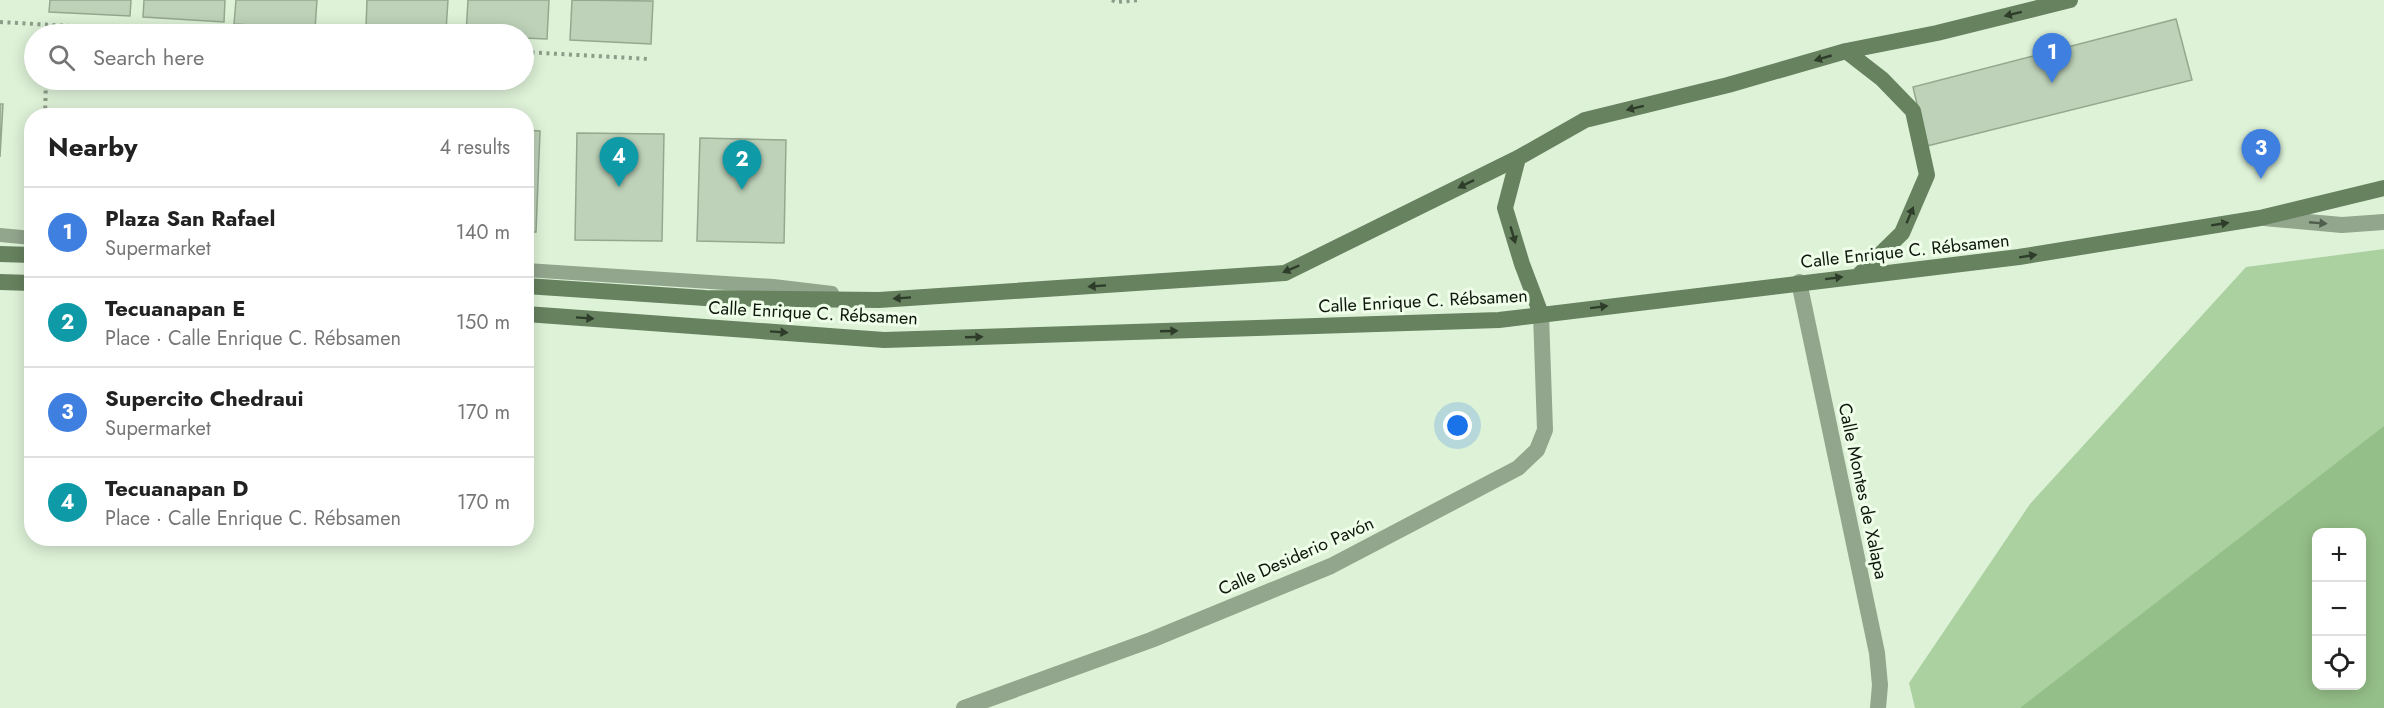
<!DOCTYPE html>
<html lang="en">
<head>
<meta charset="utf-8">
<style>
	:root { --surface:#fff; --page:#f2f2f2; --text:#222; --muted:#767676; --line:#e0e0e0; --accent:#2563eb }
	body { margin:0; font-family:Jost,sans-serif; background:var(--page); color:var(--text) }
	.controls { position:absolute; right:18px; bottom:18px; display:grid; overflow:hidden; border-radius:12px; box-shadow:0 3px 15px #0003 }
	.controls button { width:54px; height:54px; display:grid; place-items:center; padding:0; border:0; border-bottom:2px solid var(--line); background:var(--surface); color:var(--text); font:30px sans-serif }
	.you { position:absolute; left:1458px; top:426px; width:21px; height:21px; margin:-15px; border:4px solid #fff; border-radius:50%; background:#1a73e8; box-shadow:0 0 0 9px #1a73e833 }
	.badge { display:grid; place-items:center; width:39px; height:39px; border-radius:50%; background:var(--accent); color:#fff; font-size:20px; font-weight:700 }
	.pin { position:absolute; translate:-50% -50px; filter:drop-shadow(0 2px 3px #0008) }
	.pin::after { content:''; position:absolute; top:32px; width:21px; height:18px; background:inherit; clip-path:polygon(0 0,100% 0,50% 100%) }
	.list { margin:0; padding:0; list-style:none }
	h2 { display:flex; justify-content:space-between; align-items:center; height:78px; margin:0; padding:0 24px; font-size:26px }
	h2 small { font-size:20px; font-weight:400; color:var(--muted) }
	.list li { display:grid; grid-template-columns:39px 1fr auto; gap:18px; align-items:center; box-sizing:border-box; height:90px; padding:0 24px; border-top:2px solid var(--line) }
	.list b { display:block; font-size:22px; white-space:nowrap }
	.list p { margin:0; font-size:20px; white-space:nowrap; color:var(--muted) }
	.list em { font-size:20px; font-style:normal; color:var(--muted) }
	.icon { flex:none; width:33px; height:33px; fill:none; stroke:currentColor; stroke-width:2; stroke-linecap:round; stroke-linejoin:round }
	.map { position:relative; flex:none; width:2384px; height:708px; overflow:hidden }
	.search { position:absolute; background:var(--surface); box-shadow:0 3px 15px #0003; left:24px; top:24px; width:510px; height:66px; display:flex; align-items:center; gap:15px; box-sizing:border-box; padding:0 21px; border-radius:33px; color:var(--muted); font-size:22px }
	.panel { position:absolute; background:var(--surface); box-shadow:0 3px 15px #0003; left:24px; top:108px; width:510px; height:438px; border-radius:24px }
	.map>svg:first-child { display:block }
	.green { fill:#abd1a0; fill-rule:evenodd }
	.forest { fill:#95bf88; fill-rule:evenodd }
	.building { fill:#bed2b9; stroke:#95a88f; stroke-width:1.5 }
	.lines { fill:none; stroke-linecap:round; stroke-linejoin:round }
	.path { stroke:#8d9c88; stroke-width:4; stroke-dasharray:3 4.5; stroke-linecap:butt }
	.service { stroke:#92a58d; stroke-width:14 }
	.minor { stroke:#92a58d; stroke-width:16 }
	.tertiary { stroke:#92a58d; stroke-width:16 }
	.secondary { stroke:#67825f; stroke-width:16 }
	.oneway { fill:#2e3c2a }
	.oneway2 { fill:#505e4d }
	.labels { text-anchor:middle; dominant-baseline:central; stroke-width:6; stroke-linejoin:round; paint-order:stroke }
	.street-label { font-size:18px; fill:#0f160d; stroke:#eefee9 }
</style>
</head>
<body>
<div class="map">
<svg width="2384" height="708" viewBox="0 0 2384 708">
	<rect width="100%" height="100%" fill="#def2d8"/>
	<path class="green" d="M2384 249V708H1915L1909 683 2030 504 2246 267ZM2316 532H2362V686H2316Z"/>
	<path class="forest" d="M2384 426V708H2020ZM2316 532H2362V686H2316Z"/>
	<path class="building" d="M50 0H131L130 16 49 12Z
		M144 0H225L224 22 143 17Z
		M236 0H317L315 29 234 24Z
		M367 0H448L446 31 366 27Z
		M468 0H549L547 39 524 38V34H466Z
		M572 0 653 1 651 44 570 40Z
		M2176 19 2192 80 1927 146 1913 87Z
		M0 104H3L0 157Z
		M526 130 540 131 536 232H526Z
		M577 133 664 134 662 241 575 240Z
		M700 138 786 140 784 243 697 241Z"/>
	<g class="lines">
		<path class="path" d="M1112 0 1116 2 1141 0
			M0 22 211 34
			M46 34 47 25
			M524 52 649 59
			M45 116 46 80"/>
		<path class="service" d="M0 235 32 238
			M526 270 773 286 832 293"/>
		<path class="minor" d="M1799 282 1877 653 1880 685 1878 708
			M964 708 1151 640 1331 566 1518 468 1537 450 1545 430 1541 314"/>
		<path class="tertiary" d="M2264 218 2342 225 2384 222"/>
		<path class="secondary" d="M1846 51 1882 79 1913 111 1927 175 1902 233 1859 275
			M1518 158 1505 208 1522 264 1541 314
			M0 254 32 255
			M0 282 32 283
			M526 286 705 298 879 300 1285 273 1518 158 1585 120 1728 85 1846 51 1937 33 2070 0
			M526 314 884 340 1499 320 2019 257 2260 218 2384 188"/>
	</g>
	<defs><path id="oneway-solid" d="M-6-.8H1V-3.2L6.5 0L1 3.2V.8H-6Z" transform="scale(1.5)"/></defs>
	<g class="oneway">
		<use href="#oneway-solid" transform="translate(2013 14) rotate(166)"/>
		<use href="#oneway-solid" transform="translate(1823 58) rotate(164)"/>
		<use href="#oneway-solid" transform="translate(1635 108) rotate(166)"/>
		<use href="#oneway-solid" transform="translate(1466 184) rotate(154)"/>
		<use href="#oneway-solid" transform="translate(1910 215) rotate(-67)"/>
		<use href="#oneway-solid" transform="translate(2220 224) rotate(-9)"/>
		<use href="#oneway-solid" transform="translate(1513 235) rotate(74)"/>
		<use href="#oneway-solid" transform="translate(2028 256) rotate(-9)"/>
		<use href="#oneway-solid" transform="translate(1291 269) rotate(157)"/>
		<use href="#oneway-solid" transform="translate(1834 278) rotate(-7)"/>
		<use href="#oneway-solid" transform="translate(1097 286) rotate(176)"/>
		<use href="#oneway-solid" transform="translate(902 298) rotate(176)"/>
		<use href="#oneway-solid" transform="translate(1599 307) rotate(-7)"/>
		<use href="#oneway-solid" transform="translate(585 318) rotate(4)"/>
		<use href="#oneway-solid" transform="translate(1169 331) rotate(-2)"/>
		<use href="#oneway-solid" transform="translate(779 332) rotate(4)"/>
		<use href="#oneway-solid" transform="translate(974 337) rotate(-2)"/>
	</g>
	<use class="oneway2" href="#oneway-solid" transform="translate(2318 223) rotate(5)"/>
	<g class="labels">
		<g class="street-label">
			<text transform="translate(1905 251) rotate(-6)">Calle Enrique C. Rébsamen</text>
			<text transform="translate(1423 301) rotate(-3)">Calle Enrique C. Rébsamen</text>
			<text transform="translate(813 313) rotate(3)">Calle Enrique C. Rébsamen</text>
			<text transform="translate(1863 491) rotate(78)">Calle Montes de Xalapa</text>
			<text transform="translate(1296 556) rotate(-24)">Calle Desiderio Pavón</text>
		</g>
	</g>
</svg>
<div class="controls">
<button>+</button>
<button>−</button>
<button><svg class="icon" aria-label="locate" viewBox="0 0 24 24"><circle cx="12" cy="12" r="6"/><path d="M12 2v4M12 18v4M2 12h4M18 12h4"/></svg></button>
</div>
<div class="you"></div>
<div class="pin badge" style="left:2052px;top:83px;background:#3f7fe0">1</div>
<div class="pin badge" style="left:742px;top:190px;background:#0f9aa8">2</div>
<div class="pin badge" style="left:2261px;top:179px;background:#3f7fe0">3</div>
<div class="pin badge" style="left:619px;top:187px;background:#0f9aa8">4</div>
<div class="search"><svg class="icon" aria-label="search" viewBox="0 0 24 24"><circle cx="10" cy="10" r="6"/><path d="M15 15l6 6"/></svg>Search here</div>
<section class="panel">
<h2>Nearby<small>4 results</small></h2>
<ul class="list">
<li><span class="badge" style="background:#3f7fe0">1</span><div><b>Plaza San Rafael</b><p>Supermarket</p></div><em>140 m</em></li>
<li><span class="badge" style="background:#0f9aa8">2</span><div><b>Tecuanapan E</b><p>Place · Calle Enrique C. Rébsamen</p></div><em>150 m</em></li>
<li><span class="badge" style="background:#3f7fe0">3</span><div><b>Supercito Chedraui</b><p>Supermarket</p></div><em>170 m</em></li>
<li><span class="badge" style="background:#0f9aa8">4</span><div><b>Tecuanapan D</b><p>Place · Calle Enrique C. Rébsamen</p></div><em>170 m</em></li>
</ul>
</section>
</div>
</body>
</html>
